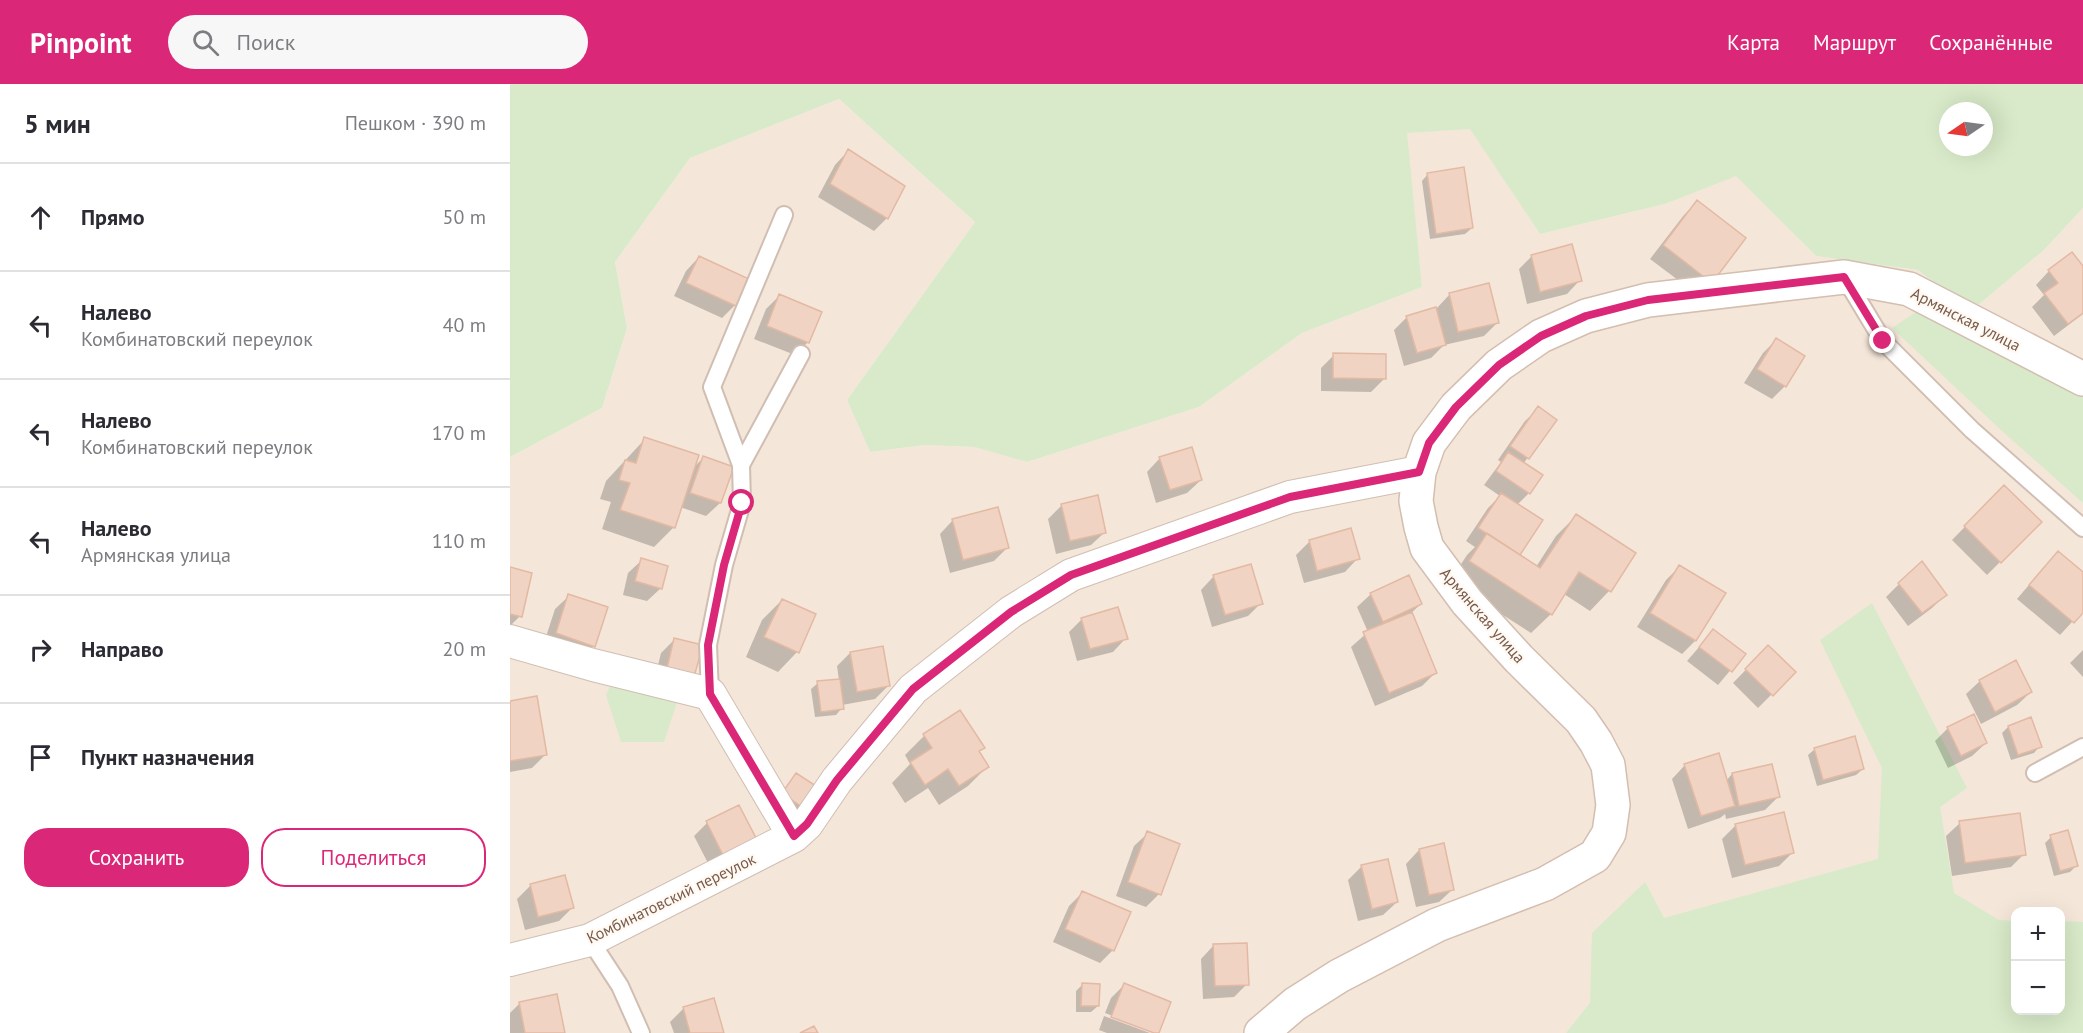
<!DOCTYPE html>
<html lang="ru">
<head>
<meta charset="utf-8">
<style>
	:root { --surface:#fff; --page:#f7f7f7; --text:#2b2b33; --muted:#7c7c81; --line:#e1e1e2; --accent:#db2777 }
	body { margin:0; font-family:"PT Sans",sans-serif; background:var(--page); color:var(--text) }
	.controls { position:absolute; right:18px; bottom:18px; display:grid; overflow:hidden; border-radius:12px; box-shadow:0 6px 24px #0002 }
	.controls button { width:54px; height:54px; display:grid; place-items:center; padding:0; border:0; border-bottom:2px solid var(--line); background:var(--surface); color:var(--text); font:30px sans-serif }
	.compass { position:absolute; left:1429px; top:18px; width:54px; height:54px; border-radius:50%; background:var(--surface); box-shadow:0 6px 24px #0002; rotate:257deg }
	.stop { position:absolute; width:18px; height:18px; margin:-14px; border:4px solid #db2777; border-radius:50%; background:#fff }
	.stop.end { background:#db2777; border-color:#fff; box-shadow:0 2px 6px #0008 }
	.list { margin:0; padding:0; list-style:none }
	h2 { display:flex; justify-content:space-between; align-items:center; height:78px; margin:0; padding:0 24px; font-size:26px }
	h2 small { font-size:20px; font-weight:400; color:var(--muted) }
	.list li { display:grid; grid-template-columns:39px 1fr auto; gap:18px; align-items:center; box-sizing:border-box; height:108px; padding:0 24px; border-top:2px solid var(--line) }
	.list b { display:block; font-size:22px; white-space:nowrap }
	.list p { margin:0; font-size:20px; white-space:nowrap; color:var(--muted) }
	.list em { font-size:20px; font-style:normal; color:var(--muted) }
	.actions { display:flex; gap:12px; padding:18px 24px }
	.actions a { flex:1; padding:14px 0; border:2px solid var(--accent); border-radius:24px; text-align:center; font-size:21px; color:var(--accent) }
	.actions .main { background:var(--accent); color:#fff }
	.icon { flex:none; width:33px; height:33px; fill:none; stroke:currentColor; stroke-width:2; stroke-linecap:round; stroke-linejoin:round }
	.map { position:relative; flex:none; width:1573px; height:949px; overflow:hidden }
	header { display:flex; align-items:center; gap:36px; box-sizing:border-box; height:84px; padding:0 30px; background:var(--accent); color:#fff }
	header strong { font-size:28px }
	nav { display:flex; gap:33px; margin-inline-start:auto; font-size:21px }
	.search { width:420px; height:54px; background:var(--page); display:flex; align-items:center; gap:15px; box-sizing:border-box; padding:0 21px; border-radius:33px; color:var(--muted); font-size:22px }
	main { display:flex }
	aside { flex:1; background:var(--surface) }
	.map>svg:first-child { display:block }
	.residential { fill:#f4e6d9; fill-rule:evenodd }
	.green { fill:#d8eac9; fill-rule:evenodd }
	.shadow { fill:#0003 }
	.building { fill:#f1d3c3; stroke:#e4b9a3; stroke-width:1.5 }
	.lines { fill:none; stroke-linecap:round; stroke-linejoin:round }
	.lane-casing { stroke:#d1beb2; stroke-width:20 }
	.street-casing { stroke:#d1beb2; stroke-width:34 }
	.secondary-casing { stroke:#d4beb0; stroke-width:36 }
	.lane { stroke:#fff; stroke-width:16 }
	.street { stroke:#fff; stroke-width:32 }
	.secondary { stroke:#fff; stroke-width:33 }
	.route { stroke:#db2777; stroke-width:8 }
	.labels { text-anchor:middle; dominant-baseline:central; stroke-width:4.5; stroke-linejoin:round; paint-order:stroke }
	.street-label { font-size:16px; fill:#775a4d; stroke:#fff9f1 }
</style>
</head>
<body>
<header>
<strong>Pinpoint</strong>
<div class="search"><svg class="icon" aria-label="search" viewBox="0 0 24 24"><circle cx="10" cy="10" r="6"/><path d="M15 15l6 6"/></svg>Поиск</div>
<nav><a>Карта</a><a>Маршрут</a><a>Сохранённые</a></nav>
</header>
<main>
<aside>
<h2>5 мин<small>Пешком · 390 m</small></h2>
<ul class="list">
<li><svg class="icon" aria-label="ahead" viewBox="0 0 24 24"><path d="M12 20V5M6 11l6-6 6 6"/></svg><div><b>Прямо</b></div><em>50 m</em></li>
<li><svg class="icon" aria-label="left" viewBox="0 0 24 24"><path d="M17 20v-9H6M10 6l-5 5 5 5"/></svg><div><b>Налево</b><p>Комбинатовский переулок</p></div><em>40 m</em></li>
<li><svg class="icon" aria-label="left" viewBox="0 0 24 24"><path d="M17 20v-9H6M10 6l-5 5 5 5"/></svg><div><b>Налево</b><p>Комбинатовский переулок</p></div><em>170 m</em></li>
<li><svg class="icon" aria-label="left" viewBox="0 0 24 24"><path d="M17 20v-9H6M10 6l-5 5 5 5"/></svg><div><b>Налево</b><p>Армянская улица</p></div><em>110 m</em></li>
<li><svg class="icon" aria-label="right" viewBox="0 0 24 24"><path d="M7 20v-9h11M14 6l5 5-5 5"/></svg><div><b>Направо</b></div><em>20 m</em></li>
<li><svg class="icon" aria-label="arrive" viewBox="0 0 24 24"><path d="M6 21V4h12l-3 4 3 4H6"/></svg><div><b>Пункт назначения</b></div></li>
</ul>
<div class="actions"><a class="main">Сохранить</a><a>Поделиться</a></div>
</aside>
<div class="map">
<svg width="1573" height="949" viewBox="0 0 1573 949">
	<rect width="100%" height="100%" fill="#fcf5eb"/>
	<path class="residential" d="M329 15 465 138 337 316 360 368 415 361 466 363 517 378 689 323 792 249 912 203 896 49 960 44 1030 150 1155 120 1226 91 1306 172 1408 186 1461 227 1534 166 1573 124V949H0V373L92 324 117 244 105 178 180 74ZM1506 828H1550V926H1506Z"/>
	<path class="green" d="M0 0H1573V124L1534 166 1461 227 1408 186 1306 172 1226 92 1155 120 1030 150 960 45 897 49 912 203 792 249 689 323 517 378 465 363 415 361 360 368 337 316 465 138 329 15 180 74 105 178 117 244 92 324 0 373ZM1438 27H1474V63H1438Z
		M1409 226 1573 313V419L1491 346 1382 244Z
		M1362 519 1457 704 1430 723 1444 809 1489 836 1505 837 1506 926H1550L1551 837 1573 838V949H1056L1080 919 1082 849 1135 798 1154 834 1368 775 1372 684 1310 556Z
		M104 594 169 612 154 658H111L96 611Z"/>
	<path class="shadow" d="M338 67 377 134 364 147 308 113 325 81Z
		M918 90 962 144 955 150 920 155 912 97Z
		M1187 118 1234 154 1188 211 1140 175 1174 131Z
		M1022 172 1070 196 1057 210 1017 220 1009 185Z
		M189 173 225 221 212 234 164 212 176 187Z
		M1573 184V230L1544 252 1522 223 1534 211 1526 201 1539 187Z
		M940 210 987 239 974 252 934 261 921 274 894 282 884 246 897 233 927 224Z
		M269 212 298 258 285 271 244 255 256 225Z
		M1266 256 1275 302 1262 315 1234 299 1253 269Z
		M824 271 875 294 861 308 811 307V284Z
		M1029 324 1045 336 1013 380 1031 392 1019 409 1007 421 1008 471 1026 483 1046 452 1066 432 1124 469 1099 507 1080 527 1054 510 1041 530 1021 549 940 497 957 471 965 463 956 457 978 424 990 412 974 401 991 378 988 376 1015 337Z
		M135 355 183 384 193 374 222 384 210 419 196 432 170 423 164 443 144 463 92 445 101 418 90 415 96 397Z
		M650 374 691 396 677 409 646 419 637 388Z
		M1494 403 1530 438 1477 491 1442 456Z
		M552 421 595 448 581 461 546 470 538 435Z
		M443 436 498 463 484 477 440 489 430 450Z
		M800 457 848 474 835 488 794 499 786 471Z
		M132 476 151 504 137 517 113 511 118 489Z
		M1535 482 1573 490V526L1550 551 1507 515Z
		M1169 483 1214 510 1185 557 1172 570 1127 543 1156 496Z
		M0 485 10 532 0 542Z
		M704 492 751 519 738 532 702 543 691 506Z
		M1389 500 1435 511 1422 524 1398 542 1376 513Z
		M861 510 911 520 901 529 925 589 912 602 865 622 841 563 858 548 847 523Z
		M59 512 83 562 70 575 33 562 45 525Z
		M272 516 287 568 268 588 236 573 252 536Z
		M572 535 616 554 603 568 567 577 559 548Z
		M1203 547 1234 570 1208 601 1177 577Z
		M165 555 191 562 142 606 151 569Z
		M1258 563 1284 588 1248 624 1223 599Z
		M1573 566V593L1560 579Z
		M340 569 378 602 365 615 332 621V624L326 631 305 633 301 605 308 599 329 596 327 582Z
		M1470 597 1521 608 1507 621 1471 640 1456 610Z
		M0 619 35 671 22 684 0 688Z
		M1498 643 1530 662 1524 669 1501 676 1492 649Z
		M1438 644 1476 659 1462 672 1438 684 1425 657Z
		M414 652 473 663 467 669 477 683 458 702 429 721 418 704 395 719 382 699 400 680 395 671Z
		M1305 665 1353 685 1346 691 1307 702 1298 671Z
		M1175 681 1216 697 1222 690 1268 713 1255 726 1216 735 1215 730 1210 734 1178 745 1162 695Z
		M287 691 291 722 285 728 267 716Z
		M1273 730 1282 769 1269 782 1222 794 1212 755 1225 742Z
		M197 739 244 754 200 783 184 752Z
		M1450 739 1514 770 1501 783 1442 792 1436 752Z
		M638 749 649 810 636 823 606 812 624 762Z
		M1541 753 1567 781 1560 788 1544 792 1535 759Z
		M909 766 943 805 929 818 906 823 896 780Z
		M852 782 887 818 873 831 848 837 838 796Z
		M21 801 62 824 49 837 15 846 7 815Z
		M572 809 603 866 590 879 543 858 559 822Z
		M704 861 737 900 724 913 693 915 691 875Z
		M572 901 588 922 581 928H566V907Z
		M614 901 648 949H643V947L595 929 601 914Z
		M46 912 53 949H0V929L9 920Z
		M174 924 212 949H164L160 938Z
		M594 932 640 949H597L589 946Z"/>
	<path class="building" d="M338 65 395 102 378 135 320 100Z
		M954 83 963 144 926 150 917 89Z
		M1187 116 1236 154 1202 199 1153 161Z
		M1062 160 1072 197 1030 208 1021 171Z
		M1562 168 1573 182V229L1558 240 1534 209 1548 199 1538 186Z
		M189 172 239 195 226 222 176 199Z
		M979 199 989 239 948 248 939 209Z
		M269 210 312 228 299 259 257 242Z
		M926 223 936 261 907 269 896 232Z
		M1266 254 1295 272 1276 303 1247 285Z
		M823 269 876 270V295L823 294Z
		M1028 322 1047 336 1019 375 1000 362Z
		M134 353 189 371 165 444 110 426 120 399 109 396 115 376 126 379Z
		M682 363 692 396 660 406 649 373Z
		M998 368 1033 391 1020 410 986 387Z
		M193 372 224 383 211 419 180 409Z
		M1494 401 1532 438 1491 479 1454 442Z
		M991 409 1033 436 1010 471 968 444Z
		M588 411 596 449 560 457 551 420Z
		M488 423 499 464 453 476 442 435Z
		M1066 430 1126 469 1101 508 1069 488 1042 531 959 477 977 449 1030 484Z
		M841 444 850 475 807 487 799 456Z
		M1548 467 1573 488V529L1564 539 1519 501Z
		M131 474 158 482 152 505 125 497Z
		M1412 477 1437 511 1412 529 1388 499Z
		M741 480 753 520 715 531 703 491Z
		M1169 481 1216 509 1186 557 1140 529Z
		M0 483 22 489 12 533 0 530Z
		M899 491 912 520 873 538 860 509Z
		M58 510 98 523 85 563 46 549Z
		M272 515 306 530 289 569 254 553Z
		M608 523 618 555 580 565 571 534Z
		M902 528 927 589 879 609 853 548Z
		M1203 545 1236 570 1222 588 1189 563Z
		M164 554 193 561 182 600 155 593Z
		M1258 561 1286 588 1263 612 1235 585Z
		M373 562 380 602 347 608 340 568Z
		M1506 576 1522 608 1485 628 1469 596Z
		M330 595 334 625 311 628 307 597Z
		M27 612 37 671 0 677V617Z
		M450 626 475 664 469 667 479 683 449 702 438 685 415 701 400 678 422 664 413 650Z
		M1464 630 1477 659 1451 672 1437 643Z
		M1521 633 1532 663 1508 671 1498 642Z
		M1345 652 1354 685 1313 696 1304 664Z
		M1209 669 1225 722 1191 732 1174 680Z
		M1262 680 1270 713 1229 722 1222 689Z
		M286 689 306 702 292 723 272 709Z
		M229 721 246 754 213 771 196 737Z
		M1274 728 1284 769 1235 781 1225 740Z
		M1510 729 1516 771 1455 779 1449 737Z
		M1558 746 1568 782 1550 787 1540 751Z
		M637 747 670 760 651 811 618 798Z
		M934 759 944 806 919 811 909 765Z
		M878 775 888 818 862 825 851 781Z
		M55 791 64 824 28 833 20 800Z
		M572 807 621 828 604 867 555 845Z
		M737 859 739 901 705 902 703 860Z
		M572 899 590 900 589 922H571Z
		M614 899 661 918 649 949H644L601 933Z
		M47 910 55 949H15L9 918Z
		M204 914 214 949H180L173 923Z
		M304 942 308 949H290Z"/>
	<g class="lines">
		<defs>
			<path id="lane" d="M1335 194 1373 257 1462 346 1573 444
				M231 381 202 303 274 131
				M200 610 198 561 214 481 232 419 231 381 291 270
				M1525 689 1573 663
				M80 856 110 902 131 949"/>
			<path id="street" d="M0 557 83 581 200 610 284 752
				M0 876 80 856 284 752 297 740 327 696 403 605 501 528 561 491 780 413 909 388"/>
			<path id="secondary" d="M751 949 785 920 829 892 927 841 1035 800 1085 772 1099 749 1103 721 1098 681 1086 658 1071 636 1009 575 957 518 917 464 911 443 906 417 909 388 919 359 946 323 989 281 1031 252 1076 232 1138 216 1334 193 1399 205 1573 295"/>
		</defs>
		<use href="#lane" class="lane-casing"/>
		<use href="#street" class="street-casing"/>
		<use href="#secondary" class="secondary-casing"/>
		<use href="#lane" class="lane"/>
		<use href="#street" class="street"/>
		<use href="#secondary" class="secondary"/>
	</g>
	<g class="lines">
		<path class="route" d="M232 419 214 481 198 561 200 610 284 752 297 740 327 696 403 605 501 528 561 491 780 413 909 388 919 359 946 323 989 281 1031 252 1076 232 1138 216 1334 193 1373 257"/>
	</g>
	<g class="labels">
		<g class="street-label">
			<text transform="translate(1456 235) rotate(27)">Армянская улица</text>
			<text transform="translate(973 531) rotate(49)">Армянская улица</text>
			<text transform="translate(161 814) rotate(-26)">Комбинатовский переулок</text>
		</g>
	</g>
</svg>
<div class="controls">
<button>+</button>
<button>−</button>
</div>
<svg class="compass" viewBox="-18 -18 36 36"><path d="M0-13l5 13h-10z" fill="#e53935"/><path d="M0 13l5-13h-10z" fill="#7c7c81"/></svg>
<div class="stop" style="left:232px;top:419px"></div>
<div class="stop end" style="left:1373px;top:257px"></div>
</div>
</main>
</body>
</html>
